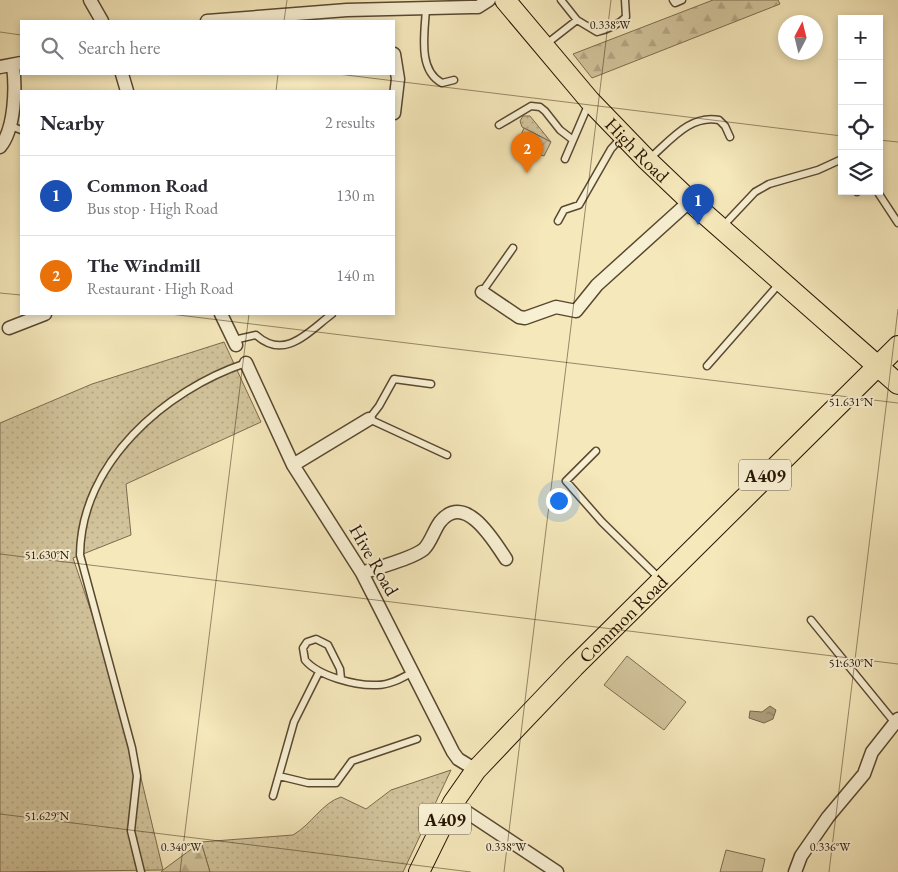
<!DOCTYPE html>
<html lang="en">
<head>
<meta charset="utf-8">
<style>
	:root { --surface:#fff; --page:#f7f7f7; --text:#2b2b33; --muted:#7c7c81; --line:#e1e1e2; --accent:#b45309 }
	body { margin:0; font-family:"EB Garamond",serif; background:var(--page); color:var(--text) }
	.controls { position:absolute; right:15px; top:15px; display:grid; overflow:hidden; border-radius:0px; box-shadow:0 2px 8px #0003 }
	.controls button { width:45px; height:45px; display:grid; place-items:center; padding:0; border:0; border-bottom:1px solid var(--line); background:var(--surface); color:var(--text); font:25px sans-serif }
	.compass { position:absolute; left:778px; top:15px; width:45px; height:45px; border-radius:50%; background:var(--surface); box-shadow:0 2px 8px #0003; rotate:7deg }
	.you { position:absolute; left:558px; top:500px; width:18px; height:18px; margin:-12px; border:4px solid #fff; border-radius:50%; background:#1a73e8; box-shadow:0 0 0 8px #1a73e833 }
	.badge { display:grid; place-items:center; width:32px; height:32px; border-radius:50%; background:var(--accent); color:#fff; font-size:16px; font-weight:700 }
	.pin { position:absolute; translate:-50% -41px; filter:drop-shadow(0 1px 2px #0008) }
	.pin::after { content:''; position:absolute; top:26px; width:18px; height:15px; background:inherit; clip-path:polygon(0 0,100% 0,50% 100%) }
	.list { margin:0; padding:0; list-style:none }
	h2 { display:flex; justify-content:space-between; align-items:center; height:65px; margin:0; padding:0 20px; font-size:21px }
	h2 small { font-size:16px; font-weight:400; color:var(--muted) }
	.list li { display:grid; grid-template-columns:32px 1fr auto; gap:15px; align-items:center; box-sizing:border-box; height:80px; padding:0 20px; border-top:1px solid var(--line) }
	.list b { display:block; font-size:19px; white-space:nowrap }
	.list p { margin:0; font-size:16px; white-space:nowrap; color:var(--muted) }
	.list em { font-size:16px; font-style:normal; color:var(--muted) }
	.icon { flex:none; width:28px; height:28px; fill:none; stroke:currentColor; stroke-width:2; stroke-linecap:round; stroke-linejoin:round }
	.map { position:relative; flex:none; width:898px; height:872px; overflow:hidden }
	.search { position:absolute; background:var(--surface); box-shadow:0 2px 8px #0003; left:20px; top:20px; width:375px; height:55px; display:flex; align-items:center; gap:12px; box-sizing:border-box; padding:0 18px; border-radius:0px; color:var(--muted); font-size:19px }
	.panel { position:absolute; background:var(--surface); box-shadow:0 2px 8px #0003; left:20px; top:90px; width:375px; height:225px; border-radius:0px }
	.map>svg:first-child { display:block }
	.grass { fill:url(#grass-dots); stroke:#7c6b4f }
	.forest { fill:url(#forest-firs); stroke:#7c6b4f }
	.park { fill:#d2c49c; stroke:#7c6b4f }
	.garden { fill:url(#garden-furrows); stroke:#7c6b4f }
	.water { fill:url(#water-ripples); stroke:#77674b }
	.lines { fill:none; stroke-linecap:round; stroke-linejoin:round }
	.service-casing { stroke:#594830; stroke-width:9 }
	.minor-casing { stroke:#594830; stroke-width:15 }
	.primary-casing { stroke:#251202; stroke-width:22 }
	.service { stroke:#f8f0d3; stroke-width:6 }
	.minor { stroke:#f8f0d3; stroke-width:12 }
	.primary { stroke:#f5e8bb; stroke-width:20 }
	.ticks { fill:none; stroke:#251202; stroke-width:1; stroke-opacity:0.45 }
	.labels { text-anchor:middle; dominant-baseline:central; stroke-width:4; stroke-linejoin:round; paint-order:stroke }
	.shield { fill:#f8f0d3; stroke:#645541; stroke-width:1 }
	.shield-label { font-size:18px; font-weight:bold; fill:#251202 }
	.street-label { font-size:19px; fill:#251202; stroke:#f8f0d3 }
	.ticks-label { font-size:12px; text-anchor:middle; fill:#251202; stroke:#f8f0d3; stroke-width:4; stroke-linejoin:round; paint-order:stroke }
</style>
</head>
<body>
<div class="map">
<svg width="898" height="872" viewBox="0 0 898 872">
	<defs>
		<pattern id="grass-dots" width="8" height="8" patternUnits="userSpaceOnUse" patternTransform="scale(1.25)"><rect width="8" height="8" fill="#d2c49c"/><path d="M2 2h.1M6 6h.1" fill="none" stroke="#b4a785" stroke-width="1.8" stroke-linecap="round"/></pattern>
		<pattern id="forest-firs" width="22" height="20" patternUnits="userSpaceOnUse" patternTransform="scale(1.25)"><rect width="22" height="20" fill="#d2c49c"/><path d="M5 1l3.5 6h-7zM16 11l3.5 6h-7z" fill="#b4a785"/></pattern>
		<pattern id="garden-furrows" width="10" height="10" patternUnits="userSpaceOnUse" patternTransform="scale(1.25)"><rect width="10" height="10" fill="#d2c49c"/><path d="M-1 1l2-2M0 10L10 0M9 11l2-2" fill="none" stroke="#b4a785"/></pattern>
		<pattern id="water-ripples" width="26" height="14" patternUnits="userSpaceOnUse" patternTransform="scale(1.25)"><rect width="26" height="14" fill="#ae9f7c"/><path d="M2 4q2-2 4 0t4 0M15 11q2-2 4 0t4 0" fill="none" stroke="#8d8063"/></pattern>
	</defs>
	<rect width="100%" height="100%" fill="#f5e8bb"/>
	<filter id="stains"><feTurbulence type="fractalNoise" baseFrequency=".004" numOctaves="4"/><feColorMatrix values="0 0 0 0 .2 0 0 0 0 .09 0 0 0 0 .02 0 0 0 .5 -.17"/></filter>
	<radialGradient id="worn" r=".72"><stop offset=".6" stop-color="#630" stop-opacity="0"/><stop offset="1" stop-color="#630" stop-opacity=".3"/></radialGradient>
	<path class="grass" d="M523 116H530L551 142 522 127 520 121Z
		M224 342 261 422 126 484 131 535 73 558 126 715 163 870 0 872V423L92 384Z
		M451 770 403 872H210L201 842 293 835C312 824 322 803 341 797L366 809 391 790Z"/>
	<path class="forest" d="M713 0H778L780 4 592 78 573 54Z
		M201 842 210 872H161L163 870Z"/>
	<path class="park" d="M627 656 686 702 664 730 604 685Z
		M726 850 765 859 762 872H720Z"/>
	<path class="garden" d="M524 128 551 142 544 156 536 153 528 156 520 152 521 148 516 146Z"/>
	<path class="water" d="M770 706 776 710 773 719 764 723 749 718 750 711 762 712Z"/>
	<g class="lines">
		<defs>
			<path id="service" d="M673 0 675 3 682 0
				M426 8C425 32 417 70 442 83L454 80
				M577 20 597 32C609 29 618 25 626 17L625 0
				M545 45 577 20 561 0
				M499 125 531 106 540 107 545 111 560 130 573 140
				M11 126 21 130
				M565 159 589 103
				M649 159C670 141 690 114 719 120L725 126 730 137
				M877 191 898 223
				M857 192 858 191
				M558 221 564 210 579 205 611 149 621 138
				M722 227 755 192 769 184 818 170 842 159
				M482 292 513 248
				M234 340 256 335C285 361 308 332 332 314
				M707 366 779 284
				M431 384 394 379 379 406 369 419 447 455
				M596 451 566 481 602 522 659 578
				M811 620 895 723
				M341 679 340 669 328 645 316 639 307 642 303 648 305 660C318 676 356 686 377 685 390 685 402 678 413 672
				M279 776 308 783H336L352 761 417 739
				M273 796 294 722 319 672
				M141 872 131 831 137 776 132 748 80 555C81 463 165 390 246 363"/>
			<path id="minor" d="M90 0 102 21
				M207 21 347 10 471 7H478L489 0
				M394 54 398 79 394 113
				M0 67 21 63
				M122 74 127 91
				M0 147C15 129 16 88 13 66
				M482 292 519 317 525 318 556 307 576 311 597 285 690 201
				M221 314 236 345
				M9 328 45 314
				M246 363 293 465 362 573 453 752 458 759 476 770
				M293 465 369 419
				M362 573C376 568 414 558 424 549 431 542 434 530 440 522 465 491 494 541 506 559
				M453 803 557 872
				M795 872 801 856 828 817 864 774 872 752 898 719"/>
			<g id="primary">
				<path id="s1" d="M505 0 590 101 647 160 690 201 898 384"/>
				<path id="s2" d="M419 872 453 803 476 770 574 667 898 346"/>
			</g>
		</defs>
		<use href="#service" class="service-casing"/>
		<use href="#minor" class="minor-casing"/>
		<use href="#primary" class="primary-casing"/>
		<use href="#service" class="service"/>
		<use href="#minor" class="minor"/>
		<use href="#primary" class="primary"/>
	</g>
	<path class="ticks" d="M284 21 287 0M0 32 21 35M338 74 842 136M276 91 278 74M879 140 898 142M0 293 21 295M170 314 898 403M0 554 898 664M0 814 471 872M180 872 249 314M504 872 611 0M829 872 898 309"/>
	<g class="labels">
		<g class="shield">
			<rect x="739" y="459.5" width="52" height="31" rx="4"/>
			<rect x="419" y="803.5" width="52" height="31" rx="4"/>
		</g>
		<g class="shield-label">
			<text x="765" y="475">A409</text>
			<text x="445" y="819">A409</text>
		</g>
		<g class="street-label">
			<text stroke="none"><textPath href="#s1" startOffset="200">High Road</textPath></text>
			<text transform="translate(374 560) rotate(60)">Hive Road</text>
			<text stroke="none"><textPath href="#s2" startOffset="328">Common Road</textPath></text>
		</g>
	</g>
	<g class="ticks-label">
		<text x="610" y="29">0.338°W</text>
		<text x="851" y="406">51.631°N</text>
		<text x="47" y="559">51.630°N</text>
		<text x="851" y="667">51.630°N</text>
		<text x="47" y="820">51.629°N</text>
		<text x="181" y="851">0.340°W</text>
		<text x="506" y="851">0.338°W</text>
		<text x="830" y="851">0.336°W</text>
	</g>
	<rect width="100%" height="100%" filter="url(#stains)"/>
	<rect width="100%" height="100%" fill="url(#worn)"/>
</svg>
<div class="controls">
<button>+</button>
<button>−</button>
<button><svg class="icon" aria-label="locate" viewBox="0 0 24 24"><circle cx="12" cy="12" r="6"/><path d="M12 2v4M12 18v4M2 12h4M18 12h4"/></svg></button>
<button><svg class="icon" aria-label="layers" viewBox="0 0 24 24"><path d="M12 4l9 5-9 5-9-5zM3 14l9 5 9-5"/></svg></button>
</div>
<svg class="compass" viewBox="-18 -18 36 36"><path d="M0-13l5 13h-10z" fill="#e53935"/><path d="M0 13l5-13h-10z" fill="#7c7c81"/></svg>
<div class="you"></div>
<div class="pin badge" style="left:698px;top:225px;background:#1a4fb4">1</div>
<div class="pin badge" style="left:527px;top:173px;background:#e8710a">2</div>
<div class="search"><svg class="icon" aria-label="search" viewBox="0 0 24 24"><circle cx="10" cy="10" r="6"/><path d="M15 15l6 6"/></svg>Search here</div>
<section class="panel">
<h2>Nearby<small>2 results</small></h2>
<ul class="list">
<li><span class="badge" style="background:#1a4fb4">1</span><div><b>Common Road</b><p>Bus stop · High Road</p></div><em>130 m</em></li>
<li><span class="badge" style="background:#e8710a">2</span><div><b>The Windmill</b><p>Restaurant · High Road</p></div><em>140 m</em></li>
</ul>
</section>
</div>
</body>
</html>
